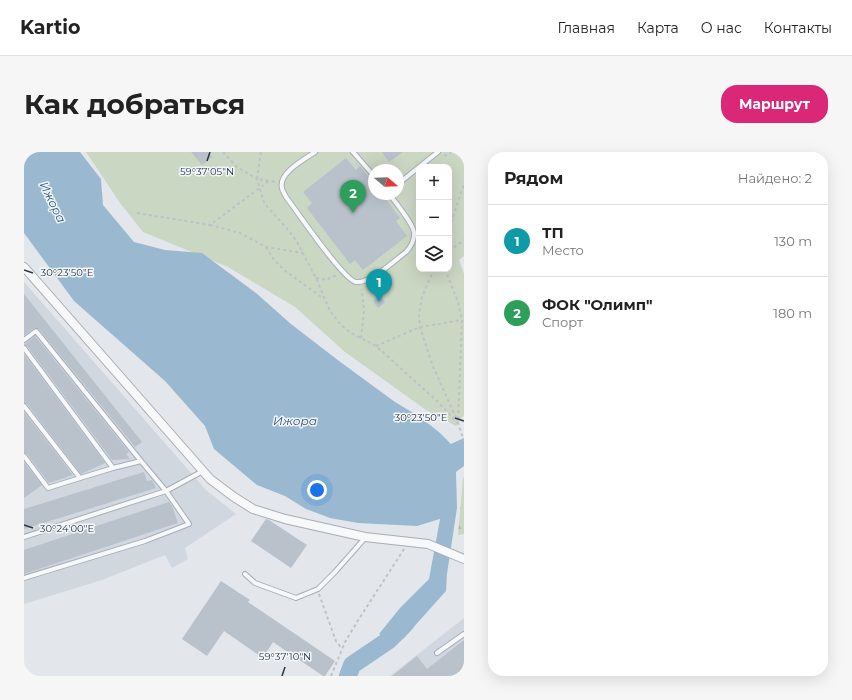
<!DOCTYPE html>
<html lang="ru">
<head>
<meta charset="utf-8">
<style>
	:root { --surface:#fff; --page:#f6f6f6; --text:#222; --muted:#767676; --line:#e0e0e0; --accent:#db2777 }
	body { margin:0; font-family:Montserrat,sans-serif; background:var(--page); color:var(--text) }
	.controls { position:absolute; right:12px; top:12px; display:grid; overflow:hidden; border-radius:8px; box-shadow:0 4px 16px #0002 }
	.controls button { width:36px; height:36px; display:grid; place-items:center; padding:0; border:0; border-bottom:1px solid var(--line); background:var(--surface); color:var(--text); font:20px sans-serif }
	.compass { position:absolute; left:344px; top:12px; width:36px; height:36px; border-radius:50%; background:var(--surface); box-shadow:0 4px 16px #0002; rotate:109deg }
	.you { position:absolute; left:293px; top:338px; width:14px; height:14px; margin:-10px; border:3px solid #fff; border-radius:50%; background:#1a73e8; box-shadow:0 0 0 6px #1a73e833 }
	.badge { display:grid; place-items:center; width:26px; height:26px; border-radius:50%; background:var(--accent); color:#fff; font-size:13px; font-weight:700 }
	.pin { position:absolute; translate:-50% -33px; filter:drop-shadow(0 1px 2px #0008) }
	.pin::after { content:''; position:absolute; top:21px; width:14px; height:12px; background:inherit; clip-path:polygon(0 0,100% 0,50% 100%) }
	.list { margin:0; padding:0; list-style:none }
	h2 { display:flex; justify-content:space-between; align-items:center; height:52px; margin:0; padding:0 16px; font-size:17px }
	h2 small { font-size:13px; font-weight:400; color:var(--muted) }
	.list li { display:grid; grid-template-columns:26px 1fr auto; gap:12px; align-items:center; box-sizing:border-box; height:72px; padding:0 16px; border-top:1px solid var(--line) }
	.list b { display:block; font-size:15px; white-space:nowrap }
	.list p { margin:0; font-size:13px; white-space:nowrap; color:var(--muted) }
	.list em { font-size:13px; font-style:normal; color:var(--muted) }
	.icon { flex:none; width:22px; height:22px; fill:none; stroke:currentColor; stroke-width:2; stroke-linecap:round; stroke-linejoin:round }
	.map { position:relative; flex:none; width:440px; height:524px; overflow:hidden; border-radius:16px }
	header { display:flex; align-items:center; gap:24px; box-sizing:border-box; height:56px; padding:0 20px; background:var(--surface); border-bottom:1px solid var(--line) }
	header strong { font-size:19px }
	nav { display:flex; gap:22px; margin-inline-start:auto; font-size:14px }
	.intro { display:flex; align-items:center; justify-content:space-between; box-sizing:border-box; height:96px; padding:0 24px }
	h1 { margin:0; font-size:28px }
	.button { padding:10px 18px; border-radius:16px; background:var(--accent); color:#fff; font-size:14px; font-weight:700 }
	main { display:flex; gap:24px; padding:0 24px }
	aside { flex:1; background:var(--surface); border-radius:16px; box-shadow:0 4px 16px #0002 }
	.map>svg:first-child { display:block }
	.built { fill:#d0d7df }
	.forest { fill:url(#forest-firs) }
	.park { fill:#cad7c3; fill-rule:evenodd }
	.water { fill:#9ab9d0 }
	.lines { fill:none; stroke-linecap:round; stroke-linejoin:round }
	.river { stroke:#9ab9d0; stroke-width:18 }
	.building { fill:#b9c1cb }
	.service-casing { stroke:#a7aeb7; stroke-width:6 }
	.minor-casing { stroke:#a7aeb7; stroke-width:10 }
	.path { stroke:#bcc2c8; stroke-width:2; stroke-dasharray:3 3; stroke-linecap:butt }
	.service { stroke:#f6f8fa; stroke-width:4 }
	.minor { stroke:#f6f8fa; stroke-width:8 }
	.ticks { fill:none; stroke:#283647; stroke-width:1.5 }
	.labels { text-anchor:middle; dominant-baseline:central; stroke-width:3; stroke-linejoin:round; paint-order:stroke }
	.water-label { font-size:12px; font-style:italic; fill:#2e597f; stroke:#f3f6f9 }
	.ticks-label { font-size:10px; text-anchor:middle; fill:#283647; stroke:#f3f6f9; stroke-width:3; stroke-linejoin:round; paint-order:stroke }
</style>
</head>
<body>
<header>
<strong>Kartio</strong>
<nav><a>Главная</a><a>Карта</a><a>О нас</a><a>Контакты</a></nav>
</header>
<div class="intro"><h1>Как добраться</h1><a class="button">Маршрут</a></div>
<main>
<div class="map">
<svg width="440" height="524" viewBox="0 0 440 524">
	<defs>
		<pattern id="forest-firs" width="22" height="20" patternUnits="userSpaceOnUse"><rect width="22" height="20" fill="#cad7c3"/><path d="M5 1l3.5 6h-7zM16 11l3.5 6h-7z" fill="#aeb9a9"/></pattern>
	</defs>
	<rect width="100%" height="100%" fill="#e3e7ec"/>
	<path class="built" d="M0 130 182 338 212 362 161 396 164 407 148 416 141 403 78 428 0 452Z
		M440 466V524H366Z"/>
	<path class="forest" d="M440 325V382L434 383 439 326Z"/>
	<path class="park" d="M62 0H440V104L435 108 440 122V263L432 274 402 258 321 200 271 155 204 115 119 80 96 51ZM395 15H425V117H395ZM350 18H374V42H350Z"/>
	<path class="water" d="M0 0H56L77 27 79 53 110 90 141 98 178 101 232 141 267 172 315 209 371 250 396 265 416 281 427 292 440 286V314L432 320 433 356 423 422 422 439 379 487 365 488 355 482 376 456 405 427 416 367 393 374 334 371 306 366 282 357 261 344 233 333 190 297 181 274 141 229 50 149 0 81Z"/>
	<g class="lines">
		<path class="river" d="M324 524 328 513 365 488 382 471"/>
	</g>
	<path class="building" d="M167 0H184L188 5 178 13Z
		M358 0H379L365 10Z
		M322 6 332 18 336 14 350 32V42H358L376 66 372 69 383 84 339 118 331 108 326 112 283 56 288 51 279 40Z
		M0 142 118 290 111 295 15 177 10 176 0 184Z
		M356 144 361 150 354 156 349 149Z
		M11 184 105 300 102 302 106 307 88 308 3 194 0 193Z
		M0 202 81 311 57 322 3 252 0 251Z
		M0 260 49 323 25 331 3 302 0 301Z
		M0 310 18 333 0 346Z
		M120 320 123 329 128 328 132 336 0 377V357Z
		M145 350 148 354 154 371 0 422V398Z
		M242 367 245 368 283 393 267 416 227 389Z
		M197 429 226 448 224 450 311 509 301 524H299L249 490 239 506 200 479 183 504 158 487Z
		M440 488V520L435 524H368L393 504 403 517Z"/>
	<g class="lines">
		<defs>
			<path id="service" d="M291 0C281 7 254 21 258 36 258 39 261 42 262 45 273 59 319 128 332 130 346 132 371 108 382 100 387 95 391 87 390 80 389 72 370 48 365 42
				M329 0 350 24
				M395 15 414 0
				M374 32 395 15
				M0 188 12 179 117 309
				M0 196 89 316 117 309 142 339 165 372 121 389 0 426
				M0 254 56 326 24 336 0 304
				M56 326 89 316
				M0 385 142 339 179 319
				M221 422 231 431 272 446 294 437 311 420 341 386
				M413 501 440 482"/>
			<path id="minor" d="M0 115 186 327 210 345 229 357 261 367 341 385 404 392 440 407"/>
		</defs>
		<use href="#service" class="service-casing"/>
		<use href="#minor" class="minor-casing"/>
		<path class="path" d="M199 0 213 15 233 27 240 51 265 79 273 90 292 126 306 159 317 173 327 181 352 194 413 249 434 271
			M237 0 233 27 252 30
			M420 4 427 0
			M113 61 186 73 245 29
			M186 73 216 81 242 95 279 101
			M425 76 440 32
			M242 95 250 108 260 118 300 147
			M425 99 440 88
			M410 117 398 145 395 162 396 175 408 212 432 266
			M421 117 434 150 438 168 434 271 440 289
			M292 126 302 128 313 123
			M337 186 340 160 338 137
			M352 194 396 175 438 168
			M295 442 312 489 318 497
			M307 524 321 490 333 470 380 397"/>
		<use href="#service" class="service"/>
		<use href="#minor" class="minor"/>
	</g>
	<path class="ticks" d="M183 9 186 0M0 118 9 121M431 266 440 269M0 373 9 376M258 524 261 515"/>
	<g class="labels">
		<g class="water-label">
			<text transform="translate(29 50) rotate(64)">Ижора</text>
			<text x="271" y="268">Ижора</text>
		</g>
	</g>
	<g class="ticks-label">
		<text x="183" y="23">59°37'05"N</text>
		<text x="43" y="124">30°23'50"E</text>
		<text x="397" y="269">30°23'50"E</text>
		<text x="43" y="380">30°24'00"E</text>
		<text x="261" y="508">59°37'10"N</text>
	</g>
</svg>
<div class="controls">
<button>+</button>
<button>−</button>
<button><svg class="icon" aria-label="layers" viewBox="0 0 24 24"><path d="M12 4l9 5-9 5-9-5zM3 14l9 5 9-5"/></svg></button>
</div>
<svg class="compass" viewBox="-18 -18 36 36"><path d="M0-13l5 13h-10z" fill="#e53935"/><path d="M0 13l5-13h-10z" fill="#767676"/></svg>
<div class="you"></div>
<div class="pin badge" style="left:355px;top:150px;background:#0f9aa8">1</div>
<div class="pin badge" style="left:329px;top:61px;background:#2e9e5b">2</div>
</div>
<aside>
<h2>Рядом<small>Найдено: 2</small></h2>
<ul class="list">
<li><span class="badge" style="background:#0f9aa8">1</span><div><b>ТП</b><p>Место</p></div><em>130 m</em></li>
<li><span class="badge" style="background:#2e9e5b">2</span><div><b>ФОК &quot;Олимп&quot;</b><p>Спорт</p></div><em>180 m</em></li>
</ul>
</aside>
</main>
</body>
</html>
